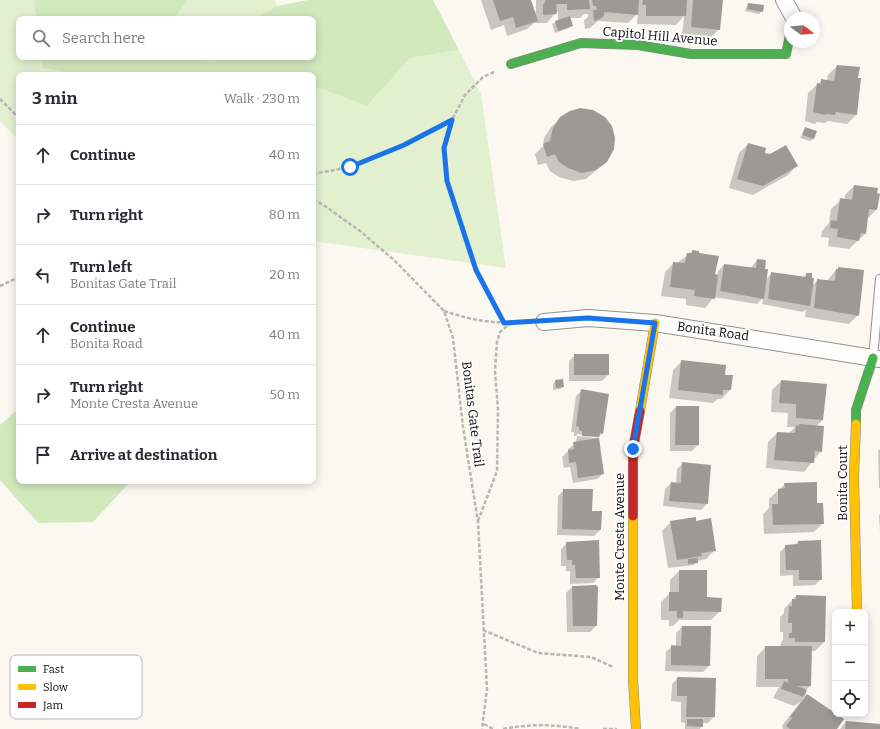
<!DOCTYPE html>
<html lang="en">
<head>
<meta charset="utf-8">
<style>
	:root { --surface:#fff; --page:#f2f2f3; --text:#2b2b33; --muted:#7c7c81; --line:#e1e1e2 }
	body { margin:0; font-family:Bitter,serif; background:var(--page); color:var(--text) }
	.controls { position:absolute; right:12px; bottom:12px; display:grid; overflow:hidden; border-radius:8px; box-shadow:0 2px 10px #0003 }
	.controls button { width:36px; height:36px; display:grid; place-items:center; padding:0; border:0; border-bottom:1px solid var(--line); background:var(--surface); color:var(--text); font:20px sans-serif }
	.compass { position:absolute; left:784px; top:12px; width:36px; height:36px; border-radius:50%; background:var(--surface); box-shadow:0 2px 10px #0003; rotate:106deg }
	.stop { position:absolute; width:12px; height:12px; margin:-9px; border:3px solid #1a73e8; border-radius:50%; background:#fff }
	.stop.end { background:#1a73e8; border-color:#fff; box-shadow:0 1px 4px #0008 }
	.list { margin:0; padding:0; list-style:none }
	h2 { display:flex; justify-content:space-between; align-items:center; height:52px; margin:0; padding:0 16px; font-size:17px }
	h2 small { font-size:13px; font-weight:400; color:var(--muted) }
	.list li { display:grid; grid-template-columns:26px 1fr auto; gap:12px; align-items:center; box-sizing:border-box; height:60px; padding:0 16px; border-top:1px solid var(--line) }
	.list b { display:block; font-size:15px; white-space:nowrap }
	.list p { margin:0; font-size:13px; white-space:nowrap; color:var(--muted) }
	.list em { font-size:13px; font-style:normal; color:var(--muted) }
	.icon { flex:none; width:22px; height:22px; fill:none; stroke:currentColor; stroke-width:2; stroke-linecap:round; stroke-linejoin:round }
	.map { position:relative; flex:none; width:880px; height:729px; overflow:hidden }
	.search { position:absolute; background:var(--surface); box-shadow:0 2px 10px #0003; left:16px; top:16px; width:300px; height:44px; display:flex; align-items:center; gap:10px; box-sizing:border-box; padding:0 14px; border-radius:8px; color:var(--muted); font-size:15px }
	.panel { position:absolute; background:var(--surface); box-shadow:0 2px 10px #0003; left:16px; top:72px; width:300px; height:412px; border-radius:8px }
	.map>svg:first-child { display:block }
	.green { fill:#e2f0d0 }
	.forest { fill:#d2e8bd }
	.shadow { fill:#0003; fill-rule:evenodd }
	.building { fill:#9d9a96 }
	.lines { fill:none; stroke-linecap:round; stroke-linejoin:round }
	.lane-casing { stroke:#93928f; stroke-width:10 }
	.street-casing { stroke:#93928f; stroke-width:18 }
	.fast-casing { stroke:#8a8985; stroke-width:10 }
	.slow-casing { stroke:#8a8985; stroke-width:10 }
	.jam-casing { stroke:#8a8985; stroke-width:10 }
	.path { stroke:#b7b7b5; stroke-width:2.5; stroke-dasharray:4 2; stroke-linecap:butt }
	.lane { stroke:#fefefd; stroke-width:8 }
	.street { stroke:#fefefd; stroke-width:16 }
	.fast { stroke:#4caf50; stroke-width:9 }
	.slow { stroke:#ffc107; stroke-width:9 }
	.jam { stroke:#c62828; stroke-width:9 }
	.route { stroke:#1a73e8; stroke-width:5 }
	.labels { text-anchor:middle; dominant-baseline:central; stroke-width:4; stroke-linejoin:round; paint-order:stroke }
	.street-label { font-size:13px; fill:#0c0c0c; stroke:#fff }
	.key { fill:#fff; stroke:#b6b6b6; stroke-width:1 }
	.key-label { font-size:11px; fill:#0c0c0c }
</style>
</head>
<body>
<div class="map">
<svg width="880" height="729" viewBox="0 0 880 729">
	<rect width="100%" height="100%" fill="#faf8f0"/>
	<path class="green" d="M0 0H34L36 19H19V57H42L43 68 80 75H19V135L15 137 0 121Z
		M188 0H275L277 6 255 19H174Z
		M459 50 481 94 506 268 313 241V90L319 88 367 106 410 58Z
		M198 57H218L214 64Z"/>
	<path class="forest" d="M34 0H188L174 19H36Z
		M308 0H433L459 50 410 58 367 106 319 88 313 90V75H80L43 68 42 57H198L214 63 218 57H313V19H255L277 6Z
		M19 408V481H131L93 522 38 523 0 480V425Z"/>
	<path class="shadow" d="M481 0H530L534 13 536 11V0H722L719 29 710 38 682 36 684 16 676 25 637 24 638 13 628 23 598 21 590 28 585 29 584 20 588 17V14H584L580 18H570L572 25 569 28 555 33 552 24 558 21V12H556L547 23H534L527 29 507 36 504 25 491 30Z
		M748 4 762 11 759 14 745 11Z
		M837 66 856 115 847 124 828 121 825 123 817 122 815 124 805 121 808 93 822 80 827 81 828 75Z
		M561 118 606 162 586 179 573 181 559 177 550 171 546 163 538 165 535 154 543 146 544 138 551 127Z
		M805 129 813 139 810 141 800 138Z
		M748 144 764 153 797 165 788 175 753 195 729 188 739 153Z
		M854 186 876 210 867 219 865 234 849 249 828 246 829 238 821 237 822 231 829 223 831 209 841 200H845V195Z
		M693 251 698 254 714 275 717 276 718 271 724 265 751 268 757 260 764 270 766 279 772 273 803 277 807 274 812 286 818 280 827 281 836 270 858 315 849 324 805 317 806 309 803 312 762 304 763 298 757 304 714 297 705 308 686 305V299L661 296 665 272 674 263H677Z
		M575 355 608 375 602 381H569V361Z
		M682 361 724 376H732L730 390 721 399H717L713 403 669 398 673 370Z
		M555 381 563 387 560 389 553 390V384Z
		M781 381 823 420 816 426 821 451 804 472 766 468 768 442 777 433H789L795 427H787L788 413 771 412 772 390Z
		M582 390 602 433 598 438 603 474 597 479 573 483 570 467 564 468 562 457 568 451V449L576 443 577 436H574V432H571L576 396ZM577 434 598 436 596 438 577 436Z
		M676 407 698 445 692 451H670V413Z
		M880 449V488H879L878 451Z
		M683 463 707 504 701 510 663 506 665 489 671 483H676L677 469Z
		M785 484 816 504 823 523 814 532 764 534 763 514 769 508V499Z
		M564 490 600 530 594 536 557 535 558 496Z
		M880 514V532L879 516Z
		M671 522H695L715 550 706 559 697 561 694 565 668 568 662 531Z
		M798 542 821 579 815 585 793 586V575L780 576V552L786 546 795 545Z
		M567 543 599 577 593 583 570 584V571H566V566H561V549Z
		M679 571 720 611 711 620H679L673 626H669V620H661V602L670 593V580Z
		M572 587 596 626 590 632H567L566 593Z
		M796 596 824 642 815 651H811L810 686 806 690 802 701 807 695 835 729H783L782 726 801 701 794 706 773 698 779 687H756L757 656 766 647H780L781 643 783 640V632H780V617L784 613V609Z
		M682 627 709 666 703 672 665 671 666 652 672 646 676 647V633Z
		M678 678 715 679 714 717 708 723H702L700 729H685V723L681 722V702L671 701 672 684Z
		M846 722 880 725V729H840Z"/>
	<path class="building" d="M493 0H531L538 21 516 28 513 17 500 21Z
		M545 0H589L590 9 567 10V4H556L557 14 543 15V4L545 3Z
		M592 0H639L638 15 604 12V16L600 19 594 21 593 10H597L596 6H593Z
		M643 0H687L686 16H646V5H642Z
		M693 0H723L720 30 691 27Z
		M748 3 764 5 763 12 747 9Z
		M570 16 573 26 558 31 555 21Z
		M837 65 860 67 858 78H861L857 115 836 112 835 115 826 114 825 115 813 112 817 83 821 84V79L834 81Z
		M580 108 593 110 605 117 612 126 615 138 614 149 607 162 596 170 582 173 568 168 559 162 555 154 547 157 543 144 550 141 553 128 560 117 570 111Z
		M805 127 817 131 814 139 802 135Z
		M748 143 766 148 765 153 770 154 786 145 798 166 763 186 737 179Z
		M854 185 878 188 877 193 880 194 877 210 869 209 866 234 861 233 859 241 837 237 838 229 830 228 831 220 837 221 840 198 852 200Z
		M692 250 699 251V253L719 256 715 274 718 275 715 299 694 296 695 290 670 287 673 262 685 263 687 253H692Z
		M757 259 766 260 765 269H768L764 299 720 291 724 264 756 268Z
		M838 267 864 270 859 316 814 308 817 279 835 281 836 269H838Z
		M771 272 806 277V273H812V278H814L810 306 768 299Z
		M574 354H609V375H574Z
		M681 360 726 365 725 375H733L731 390H723V395L678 390Z
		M563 379 564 387 556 388 555 380Z
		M781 380 827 384 823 420 796 418V404L779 403Z
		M581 389 609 394 603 434 600 433 599 437 582 436V431L579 430V427L576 426Z
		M676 406H699V445H675Z
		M799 424 824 426 822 452 815 451 814 463 774 460 777 432 795 433 796 425 799 426Z
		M599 438 604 474 578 478 576 462 569 463 568 450 574 449 573 442Z
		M682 462 711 465 708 504 669 501 671 482 681 483Z
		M817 482V503H823L824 524 773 525 772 504H778V489L785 488 784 483Z
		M563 489H593L592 511H602L601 530 562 529Z
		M696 517V521L711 518 716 551 701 553 702 556 677 560 670 521Z
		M599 540 600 578H576L575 565H572V560H567L566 542Z
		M821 540 822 580H799V570H786L785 545 798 544V541Z
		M698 558V563L688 564V559Z
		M679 570H707V597L722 598 721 612 683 611V618H677V611H669V592H679Z
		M596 585 598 587 597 626H573L572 586Z
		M796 595 826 596 825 642H795V638H789V633H792V623H788L789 606H792V599H796Z
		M682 626H711L710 666 671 665V645L681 646Z
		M765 646H812L811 686H797L807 690 804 697 781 689 784 681 788 683V679H765Z
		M677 677 716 678 715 717H686L687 696H677Z
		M807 694 844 719 837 729H790L786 726 792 718 790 717Z
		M687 719H703V727L687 726Z
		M846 721 880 724V729H845Z"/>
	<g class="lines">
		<defs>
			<path id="lane" d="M873 358 880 279"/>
			<path id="street" d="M784 0 794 18
				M544 322 588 318 655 323 880 359"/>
			<path id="fast" d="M511 64 581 43 638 45 691 54H786L790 35
				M856 424V410L873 358"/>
			<path id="slow" d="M640 411 655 323
				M856 424 854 476 857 612
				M633 516V679L636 729"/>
			<path id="jam" d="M633 516V449L640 411"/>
		</defs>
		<use href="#lane" class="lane-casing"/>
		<use href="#street" class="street-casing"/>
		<use href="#fast" class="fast-casing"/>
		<use href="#slow" class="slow-casing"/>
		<use href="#jam" class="jam-casing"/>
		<path class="path" d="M494 72 483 77 465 95 452 120 444 148 447 181 476 270 504 323
			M0 99 19 118
			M313 174 350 167 404 145 452 120
			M313 200 322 204 360 231 394 260 444 311 453 338 463 427 478 522 487 689 482 729
			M0 286 19 277
			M444 311C466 318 488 324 512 322
			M478 521 497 471 498 410 495 371 497 342 500 332 512 322H528
			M483 630 538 653 591 657 613 667
			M484 724 493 729
			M503 729C530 724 554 724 580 729
			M603 729H617"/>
		<use href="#lane" class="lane"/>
		<use href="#street" class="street"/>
		<use href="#fast" class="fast"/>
		<use href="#slow" class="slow"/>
		<use href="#jam" class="jam"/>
	</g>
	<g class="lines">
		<path class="route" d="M350 167 404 145 452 120 444 148 447 181 476 270 504 323 588 318 655 323 633 449"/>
	</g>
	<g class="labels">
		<g class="street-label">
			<text transform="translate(660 36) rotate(5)">Capitol Hill Avenue</text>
			<text transform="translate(713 331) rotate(8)">Bonita Road</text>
			<text transform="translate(473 414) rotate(83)">Bonitas Gate Trail</text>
			<text transform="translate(842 483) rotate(-90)">Bonita Court</text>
			<text transform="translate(619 537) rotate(-90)">Monte Cresta Avenue</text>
		</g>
	</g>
	<rect x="10" y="655" width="132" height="64" rx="6" class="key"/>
	<rect x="18" y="666" width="18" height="6" fill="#4caf50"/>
	<rect x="18" y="684" width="18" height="6" fill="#ffc107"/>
	<rect x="18" y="702" width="18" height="6" fill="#c62828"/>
	<g class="key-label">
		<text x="43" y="673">Fast</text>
		<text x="43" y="691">Slow</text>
		<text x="43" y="709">Jam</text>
	</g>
</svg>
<div class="controls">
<button>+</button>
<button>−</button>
<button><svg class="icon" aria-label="locate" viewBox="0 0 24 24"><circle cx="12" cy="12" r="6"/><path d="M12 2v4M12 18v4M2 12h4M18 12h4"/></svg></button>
</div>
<svg class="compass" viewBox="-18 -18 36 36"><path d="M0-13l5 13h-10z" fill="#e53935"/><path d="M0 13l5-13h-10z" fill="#7c7c81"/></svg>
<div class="stop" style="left:350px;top:167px"></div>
<div class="stop end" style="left:633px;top:449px"></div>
<div class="search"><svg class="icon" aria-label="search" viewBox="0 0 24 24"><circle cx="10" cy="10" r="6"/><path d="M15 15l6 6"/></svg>Search here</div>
<section class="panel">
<h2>3 min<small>Walk · 230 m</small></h2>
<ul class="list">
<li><svg class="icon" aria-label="ahead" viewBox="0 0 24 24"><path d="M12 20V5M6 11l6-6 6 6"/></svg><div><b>Continue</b></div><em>40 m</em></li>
<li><svg class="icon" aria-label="right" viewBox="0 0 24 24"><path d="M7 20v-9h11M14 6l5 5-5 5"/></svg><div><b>Turn right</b></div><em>80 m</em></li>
<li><svg class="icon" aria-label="left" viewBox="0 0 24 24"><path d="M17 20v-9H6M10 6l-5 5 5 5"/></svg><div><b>Turn left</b><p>Bonitas Gate Trail</p></div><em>20 m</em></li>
<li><svg class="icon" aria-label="ahead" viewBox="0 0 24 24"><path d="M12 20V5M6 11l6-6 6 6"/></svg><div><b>Continue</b><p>Bonita Road</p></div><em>40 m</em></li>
<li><svg class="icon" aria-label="right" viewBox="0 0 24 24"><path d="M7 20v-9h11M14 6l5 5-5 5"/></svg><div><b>Turn right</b><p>Monte Cresta Avenue</p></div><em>50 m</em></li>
<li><svg class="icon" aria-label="arrive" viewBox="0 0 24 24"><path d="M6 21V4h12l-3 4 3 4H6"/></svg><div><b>Arrive at destination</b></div></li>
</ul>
</section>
</div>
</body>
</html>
